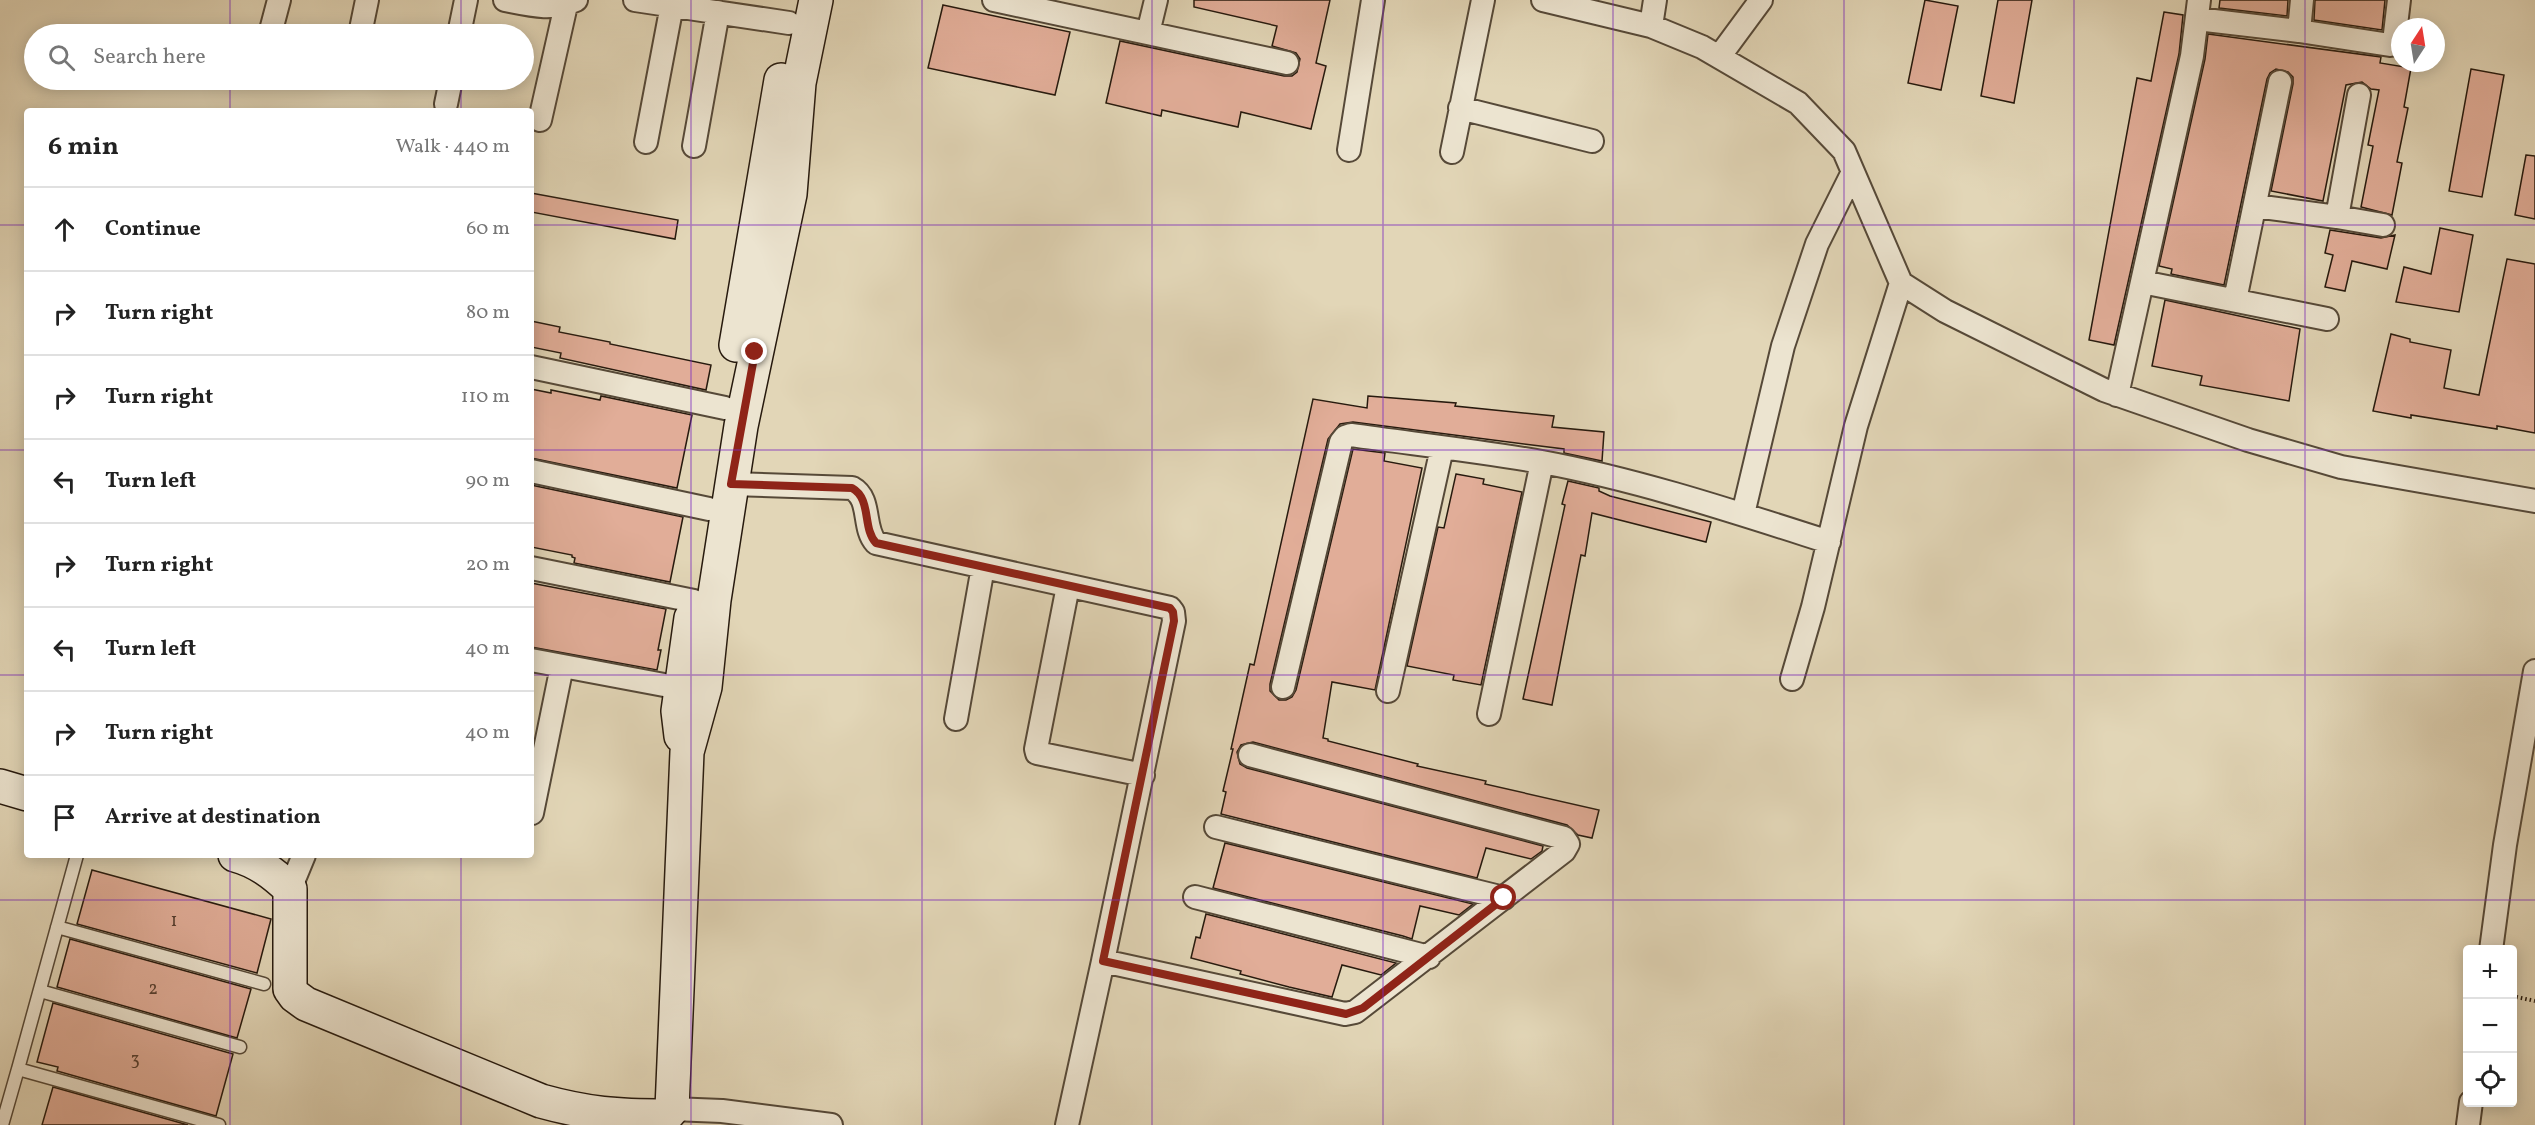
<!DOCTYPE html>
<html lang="en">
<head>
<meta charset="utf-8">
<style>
	:root { --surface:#fff; --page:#f2f2f2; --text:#222; --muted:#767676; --line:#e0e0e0 }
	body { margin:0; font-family:Vollkorn,serif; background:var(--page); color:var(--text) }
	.controls { position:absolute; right:18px; bottom:18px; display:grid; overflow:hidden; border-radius:6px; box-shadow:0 3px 15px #0003 }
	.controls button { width:54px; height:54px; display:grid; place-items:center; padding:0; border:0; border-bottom:2px solid var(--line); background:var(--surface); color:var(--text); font:30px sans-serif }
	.compass { position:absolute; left:2391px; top:18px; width:54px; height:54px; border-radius:50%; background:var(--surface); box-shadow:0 3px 15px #0003; rotate:12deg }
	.stop { position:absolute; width:18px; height:18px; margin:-14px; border:4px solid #8f2418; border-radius:50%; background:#fff }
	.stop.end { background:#8f2418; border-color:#fff; box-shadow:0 2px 6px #0008 }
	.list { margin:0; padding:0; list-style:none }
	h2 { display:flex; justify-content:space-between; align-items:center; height:78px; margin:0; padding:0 24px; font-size:26px }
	h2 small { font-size:20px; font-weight:400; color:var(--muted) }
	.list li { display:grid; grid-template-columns:39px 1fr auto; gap:18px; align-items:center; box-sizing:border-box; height:84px; padding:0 24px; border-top:2px solid var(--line) }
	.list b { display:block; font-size:22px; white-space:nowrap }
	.list em { font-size:20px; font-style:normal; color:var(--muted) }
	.icon { flex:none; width:33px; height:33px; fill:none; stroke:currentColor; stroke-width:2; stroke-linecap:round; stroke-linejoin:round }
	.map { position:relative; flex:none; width:2535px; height:1125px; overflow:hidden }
	.search { position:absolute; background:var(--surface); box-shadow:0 3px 15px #0003; left:24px; top:24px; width:510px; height:66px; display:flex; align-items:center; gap:15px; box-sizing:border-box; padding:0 21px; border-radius:33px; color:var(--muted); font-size:22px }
	.panel { position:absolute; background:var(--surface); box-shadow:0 3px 15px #0003; left:24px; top:108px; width:510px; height:750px; border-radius:6px }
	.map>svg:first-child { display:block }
	.building { fill:#e1ad98; stroke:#271a0e; stroke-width:1.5 }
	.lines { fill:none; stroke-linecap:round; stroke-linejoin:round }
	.lane-casing { stroke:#564938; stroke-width:15 }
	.street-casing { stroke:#564938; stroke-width:26 }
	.secondary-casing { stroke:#271a0e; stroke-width:36 }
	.path { stroke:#271a0e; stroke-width:4; stroke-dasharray:1.5 3; stroke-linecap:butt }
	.lane { stroke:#ece4d0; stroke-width:12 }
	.street { stroke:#ece4d0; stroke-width:22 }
	.secondary { stroke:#ece4d0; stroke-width:33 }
	.route { stroke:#8f2418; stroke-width:8 }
	.grid { fill:none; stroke:#7b2cbf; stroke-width:1.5; stroke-opacity:0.55 }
	.labels { text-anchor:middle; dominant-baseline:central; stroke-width:6; stroke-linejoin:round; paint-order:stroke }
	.number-label { font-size:18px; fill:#563f30 }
</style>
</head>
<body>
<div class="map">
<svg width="2535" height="1125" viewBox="0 0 2535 1125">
	<rect width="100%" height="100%" fill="#e2d6b7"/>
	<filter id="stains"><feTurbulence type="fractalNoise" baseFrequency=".00333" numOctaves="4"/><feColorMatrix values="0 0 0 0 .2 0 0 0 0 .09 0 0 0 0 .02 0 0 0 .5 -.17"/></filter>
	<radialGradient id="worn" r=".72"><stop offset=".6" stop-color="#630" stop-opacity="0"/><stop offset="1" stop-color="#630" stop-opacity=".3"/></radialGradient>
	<path class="building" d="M1194 0H1330L1316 63 1326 66 1311 129 1241 112 1238 127 1162 110 1161 116 1106 103 1120 41 1284 76H1292L1297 72 1300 59 1296 53 1272 46 1277 26 1194 7Z
		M1925 0 1958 6 1941 90 1908 83Z
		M1998 0H2032L2014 103 1981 96Z
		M2220 0H2288L2287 16 2219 8Z
		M2315 0H2385L2382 30 2314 20Z
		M943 5 1070 32 1055 95 928 68Z
		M2164 12 2183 15 2179 54 2114 345 2089 340 2137 78 2151 81Z
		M2208 34 2381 57 2380 63 2411 68 2404 107 2408 108 2397 162 2402 163 2392 215 2361 207 2373 146 2368 145 2379 90 2371 89 2362 82 2346 85 2323 201 2271 191 2293 84V77L2288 72 2276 69 2270 73 2267 79 2224 285 2171 274 2172 269 2159 266 2205 59Z
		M2471 69 2504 75 2482 197 2449 191Z
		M2526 155 2535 156V219L2515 215Z
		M531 193 678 220 675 239 531 212Z
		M2440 228 2473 235 2459 312 2396 302 2404 267 2431 274Z
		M2330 230 2381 238 2395 235 2387 269 2352 261 2345 291 2325 287 2333 255 2325 253Z
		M2507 259 2535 264V433L2497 426V429L2411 415V418L2373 411 2391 334 2410 339V342L2451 350 2444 388 2479 395Z
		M2165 300 2300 329 2289 401 2200 385 2202 376 2152 366Z
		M531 321 560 327 559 332 610 342V344L711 365 706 390 560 358 561 353 531 347Z
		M531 389 551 393V390L600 400 601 396 692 415 677 488 531 458Z
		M1368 396 1456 403 1455 406 1554 416 1552 427 1604 432 1602 461 1564 453V449L1353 422 1340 424 1328 439 1270 684V691L1279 700H1286L1292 697 1296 690 1353 449 1385 453 1384 461 1422 468 1375 690 1332 682 1323 738 1328 739V741L1418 764 1417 766 1486 781 1485 784 1599 810 1592 838 1578 835 1567 825 1253 742 1241 745 1237 752 1240 764 1247 768 1543 846 1542 851 1531 859 1486 848 1477 878 1221 814 1226 792 1223 791 1233 749H1231L1250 664 1254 665 1313 399 1367 408Z
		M1456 474 1484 479 1483 484 1522 492 1481 685 1453 680 1454 675 1407 666 1438 527 1444 528Z
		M1568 481 1599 488V491L1610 496 1711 522 1706 542 1592 513 1585 556 1581 555 1552 705 1523 699 1565 505 1562 504Z
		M531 485 683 517 670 582 574 563 575 558 572 557V555L531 547Z
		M531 583 666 609 658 650H661L657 670 531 647Z
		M1225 843 1473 904 1459 915 1420 906 1412 939 1403 936 1213 888Z
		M92 870 271 919 257 973 77 924Z
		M1206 914 1396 963 1381 975 1342 965 1332 997 1289 987 1240 974 1241 971 1191 958 1196 937 1200 938Z
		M70 939 251 989 237 1038 57 987Z
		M53 1003 233 1054 216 1116 57 1071 58 1067 37 1062Z
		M53 1087 188 1125H42Z"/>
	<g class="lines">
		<defs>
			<path id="lane" d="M77 855 18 1069 219 1125
				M57 927 264 984
				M40 991 240 1047
				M2 1125 18 1069"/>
			<path id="street" d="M505 0C530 5 552 11 576 0
				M635 0 789 23
				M994 0 1287 63
				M1543 0 1651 26 1702 47 1798 103 1844 151 1901 283 1945 311 2104 390 2248 440 2341 467 2535 501
				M2197 19 2299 31 2390 45 2394 42 2399 0
				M1651 26 1655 0
				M2299 31 2302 0
				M1148 33 1156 0
				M270 34 279 0
				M360 34 367 0
				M459 34 466 0
				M1719 57 1761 0
				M446 104 451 80
				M1460 108 1592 141
				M540 120 566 5
				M646 142 672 5
				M694 146 718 12
				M1349 150 1373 0
				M1452 152 1483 0
				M2255 206 2337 217 2359 95
				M2337 217 2383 225
				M2142 282 2327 319
				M2235 300 2280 82
				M531 367 725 408
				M2117 395 2192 56 2199 0
				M531 471 709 509
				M731 484 852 488C872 499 862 528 876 543L1170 608 1173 612 1174 621 1103 961
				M1743 514 1783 346 1817 244 1853 172
				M531 568 694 601
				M1068 586 1036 749 1037 753 1143 775
				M531 660 680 688
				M1792 679 1813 607 1856 426 1901 283
				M1283 687 1341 442 1345 437 1351 435C1415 444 1479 451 1542 462 1639 480 1735 512 1829 542
				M1388 691 1442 448
				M1489 714 1542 462
				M956 719 983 567
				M532 813 562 666
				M1216 827 1504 898
				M290 889 304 855
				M1195 897 1429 957
				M2491 950 2505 845 2535 671
				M672 1109 722 1111 831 1125
				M1067 1125 1103 961 1345 1014 1355 1012 1564 851 1568 844 1564 838 1250 755
				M2468 1125 2471 1102"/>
			<path id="secondary" d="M736 345 781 80
				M681 736 678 711 691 618
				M0 786 27 794
				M235 855C257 861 273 873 290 889V989L295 996 306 1004 541 1101C588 1114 617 1116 666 1116L672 1109 687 752 705 687 714 600 741 426 790 194 799 83 816 0"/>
		</defs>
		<use href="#lane" class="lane-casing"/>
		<use href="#street" class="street-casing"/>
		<use href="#secondary" class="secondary-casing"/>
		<path class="path" d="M2512 996 2535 1001"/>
		<use href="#lane" class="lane"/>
		<use href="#street" class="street"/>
		<use href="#secondary" class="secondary"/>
	</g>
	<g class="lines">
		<path class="route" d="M755 352 731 484 852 488C872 499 862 528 876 543L1170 608 1173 612 1174 621 1103 961 1346 1014 1363 1008 1504 898"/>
	</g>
	<path class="grid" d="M230 0V34M461 0V34M691 0V1125M922 0V1125M1152 0V1125M1383 0V1125M1613 0V1125M1844 0V1125M2074 0V1125M2305 0V1125M230 80V111M461 80V111M0 225H27M531 225H2535M0 450H27M531 450H2535M0 675H27M531 675H2535M230 855V1125M461 855V1125M0 900H2535"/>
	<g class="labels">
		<g class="number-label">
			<text x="174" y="921">1</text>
			<text x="153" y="989">2</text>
			<text x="135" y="1060">3</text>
		</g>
	</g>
	<rect width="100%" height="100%" filter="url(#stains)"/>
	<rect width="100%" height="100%" fill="url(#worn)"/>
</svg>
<div class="controls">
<button>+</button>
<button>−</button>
<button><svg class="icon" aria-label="locate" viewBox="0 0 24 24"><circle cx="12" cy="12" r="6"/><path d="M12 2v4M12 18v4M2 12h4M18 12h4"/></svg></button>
</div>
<svg class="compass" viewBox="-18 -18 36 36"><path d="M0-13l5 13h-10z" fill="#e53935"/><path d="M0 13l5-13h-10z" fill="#767676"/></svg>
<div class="stop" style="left:1504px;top:898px"></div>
<div class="stop end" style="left:755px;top:352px"></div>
<div class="search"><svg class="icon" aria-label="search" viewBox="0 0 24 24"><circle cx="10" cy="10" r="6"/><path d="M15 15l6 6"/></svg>Search here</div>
<section class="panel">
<h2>6 min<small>Walk · 440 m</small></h2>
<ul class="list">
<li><svg class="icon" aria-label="ahead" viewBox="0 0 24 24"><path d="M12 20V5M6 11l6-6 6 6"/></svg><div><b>Continue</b></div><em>60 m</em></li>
<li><svg class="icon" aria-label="right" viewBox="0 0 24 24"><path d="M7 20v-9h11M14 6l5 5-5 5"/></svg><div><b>Turn right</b></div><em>80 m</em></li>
<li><svg class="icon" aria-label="right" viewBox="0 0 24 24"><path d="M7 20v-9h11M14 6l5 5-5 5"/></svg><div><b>Turn right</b></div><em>110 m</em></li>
<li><svg class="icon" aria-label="left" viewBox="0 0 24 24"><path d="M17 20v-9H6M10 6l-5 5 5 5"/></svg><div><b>Turn left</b></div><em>90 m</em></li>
<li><svg class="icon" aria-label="right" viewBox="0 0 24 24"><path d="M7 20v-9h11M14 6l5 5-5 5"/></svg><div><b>Turn right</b></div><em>20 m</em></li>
<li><svg class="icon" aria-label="left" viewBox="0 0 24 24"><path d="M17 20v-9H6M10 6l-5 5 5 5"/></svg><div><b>Turn left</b></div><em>40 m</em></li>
<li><svg class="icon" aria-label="right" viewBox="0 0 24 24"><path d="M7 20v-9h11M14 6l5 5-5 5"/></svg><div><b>Turn right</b></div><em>40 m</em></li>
<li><svg class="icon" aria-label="arrive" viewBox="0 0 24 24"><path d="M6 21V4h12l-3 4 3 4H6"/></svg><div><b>Arrive at destination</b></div></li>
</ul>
</section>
</div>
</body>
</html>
